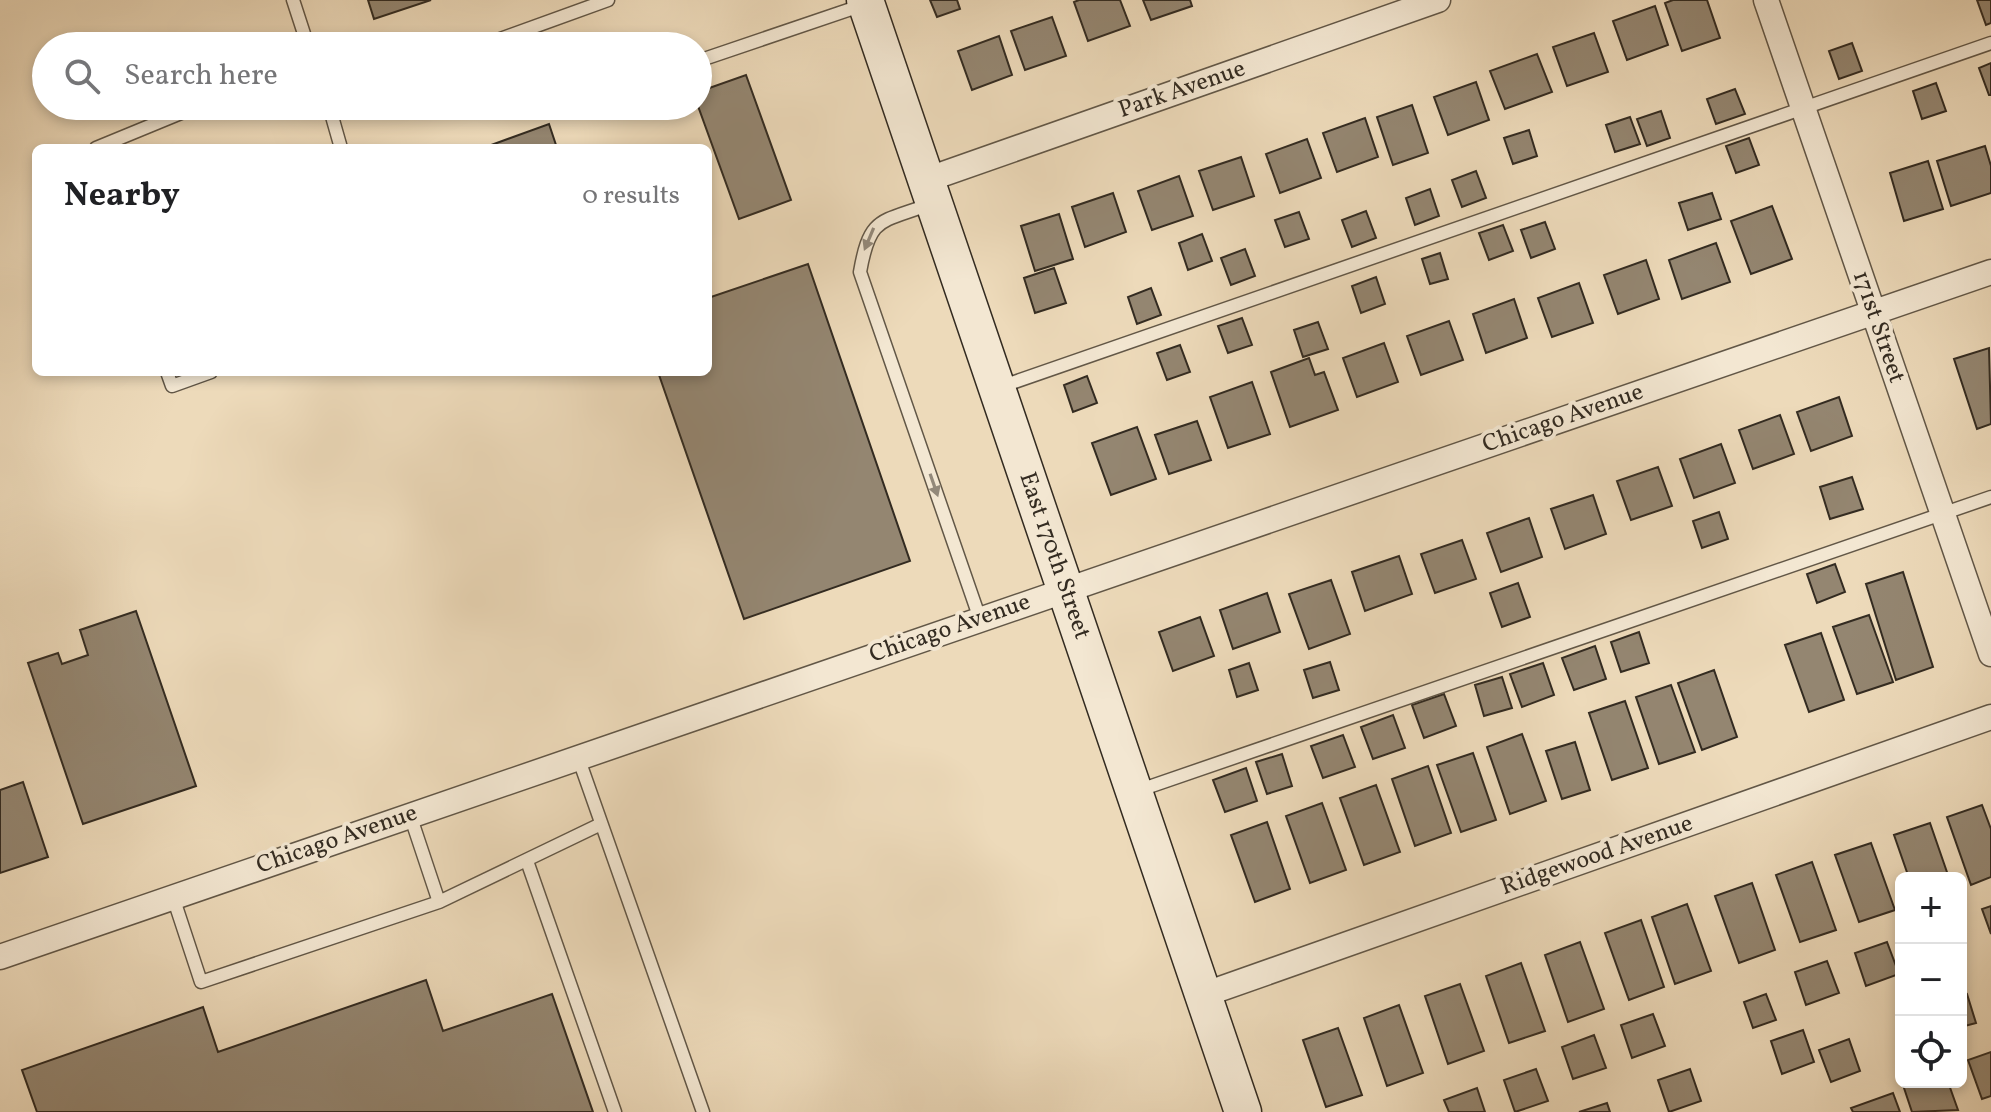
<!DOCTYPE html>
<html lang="en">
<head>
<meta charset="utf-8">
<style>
	:root { --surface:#fff; --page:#f6f6f6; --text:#202124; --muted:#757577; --line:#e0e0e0 }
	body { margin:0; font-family:Vollkorn,serif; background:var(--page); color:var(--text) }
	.controls { position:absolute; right:24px; bottom:24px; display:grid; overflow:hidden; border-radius:12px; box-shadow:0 4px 12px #0003 }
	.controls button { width:72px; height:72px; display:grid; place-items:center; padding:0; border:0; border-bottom:2px solid var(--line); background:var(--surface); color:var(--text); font:40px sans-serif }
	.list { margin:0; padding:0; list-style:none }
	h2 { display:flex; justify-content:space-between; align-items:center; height:104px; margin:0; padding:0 32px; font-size:34px }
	h2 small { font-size:26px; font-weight:400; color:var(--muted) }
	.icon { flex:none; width:44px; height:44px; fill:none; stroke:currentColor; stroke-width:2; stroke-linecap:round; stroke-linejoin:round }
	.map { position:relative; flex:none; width:1991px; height:1112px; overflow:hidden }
	.search { position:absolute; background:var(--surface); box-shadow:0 4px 12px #0003; left:32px; top:32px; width:680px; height:88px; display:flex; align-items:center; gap:20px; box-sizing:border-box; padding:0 28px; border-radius:44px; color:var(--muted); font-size:30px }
	.panel { position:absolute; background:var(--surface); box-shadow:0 4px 12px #0003; left:32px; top:144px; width:680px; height:232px; border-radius:12px }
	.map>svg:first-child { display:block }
	.building { fill:#948671; stroke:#332b21; stroke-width:2 }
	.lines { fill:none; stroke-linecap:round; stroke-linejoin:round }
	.lane-casing { stroke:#625747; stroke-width:15 }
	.street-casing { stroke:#625747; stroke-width:27 }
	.secondary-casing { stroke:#332b21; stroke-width:39 }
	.lane { stroke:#f3e7d2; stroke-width:12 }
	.street { stroke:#f3e7d2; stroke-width:24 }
	.secondary { stroke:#f3e7d2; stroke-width:36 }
	.oneway { fill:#93897a }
	.labels { text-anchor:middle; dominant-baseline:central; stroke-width:8; stroke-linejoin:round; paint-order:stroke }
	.street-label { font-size:24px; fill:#332b21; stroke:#f3e7d2 }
</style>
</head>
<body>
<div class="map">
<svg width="1991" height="1112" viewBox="0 0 1991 1112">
	<rect width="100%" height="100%" fill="#eddaba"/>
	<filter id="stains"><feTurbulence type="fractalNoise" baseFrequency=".0025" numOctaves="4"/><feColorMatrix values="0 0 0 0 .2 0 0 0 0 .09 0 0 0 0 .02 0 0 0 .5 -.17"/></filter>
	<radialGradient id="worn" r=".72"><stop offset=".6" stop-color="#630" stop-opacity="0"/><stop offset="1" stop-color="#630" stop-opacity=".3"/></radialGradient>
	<path class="building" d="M368 0H431L374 19Z
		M930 0H957L960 9 937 17Z
		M1079 0H1120L1130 26 1088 41 1074 2Z
		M1143 0H1190L1192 6 1151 20Z
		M1673 0H1707L1720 38 1682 51 1665 3Z
		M1977 0H1991V23L1986 25Z
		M1655 6 1668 45 1627 60 1613 21Z
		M1052 17 1066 56 1025 70 1011 31Z
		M1594 33 1608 72 1567 86 1553 47Z
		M999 36 1012 75 972 90 958 51Z
		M1852 43 1862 71 1839 79 1829 51Z
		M1537 54 1552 92 1505 109 1490 71Z
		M1991 63V95H1989L1979 68Z
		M746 75 791 200 739 219 698 106V92Z
		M1476 82 1489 120 1448 135 1434 97Z
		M1936 83 1946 111 1922 119 1913 91Z
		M1735 89 1745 114 1716 124 1707 99Z
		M1412 105 1428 153 1393 165 1377 117Z
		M1661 111 1670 138 1647 146 1637 119Z
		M1630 117 1640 144 1615 152 1606 125Z
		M1365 118 1378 157 1337 172 1323 133Z
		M549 124 557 148H483Z
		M1529 130 1537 156 1513 164 1504 138Z
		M1749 138 1759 165 1736 173 1726 146Z
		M1307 139 1321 178 1280 193 1266 154Z
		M1985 146 1991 166V193L1951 206 1937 161Z
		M1241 157 1254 196 1213 210 1199 171Z
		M1928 161 1943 209 1904 221 1890 173Z
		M1476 171 1486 198 1462 207 1452 180Z
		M1179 176 1193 216 1152 230 1138 191Z
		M1430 189 1439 216 1415 225 1406 198Z
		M1113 193 1126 232 1085 247 1072 207Z
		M1712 193 1721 219 1688 230 1679 203Z
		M1772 206 1792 259 1751 274 1731 221Z
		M1366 211 1376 238 1352 247 1342 220Z
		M1299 212 1309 239 1285 247 1275 220Z
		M1059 214 1073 259 1035 271 1021 226Z
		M1545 222 1555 249 1531 258 1521 230Z
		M1503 225 1513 251 1489 260 1479 233Z
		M1202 234 1212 261 1188 270 1179 243Z
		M1716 243 1730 282 1682 299 1669 260Z
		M1245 249 1255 276 1231 285 1221 258Z
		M1440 253 1448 279 1430 284 1422 259Z
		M1646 260 1659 299 1618 314 1604 275Z
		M808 264 910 561 744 619 658 372H708V298Z
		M1054 268 1066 303 1035 313 1024 278Z
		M1376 277 1385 304 1361 313 1352 286Z
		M1579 283 1593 323 1552 337 1538 298Z
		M1151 288 1161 315 1137 324 1128 297Z
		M1514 299 1527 338 1486 353 1473 314Z
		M1242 318 1252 345 1228 353 1218 326Z
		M1449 321 1463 360 1421 375 1407 336Z
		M1318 322 1328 349 1303 357 1294 330Z
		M1384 343 1398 382 1357 397 1343 358Z
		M1180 345 1190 372 1167 380 1157 353Z
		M1989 348 1991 424 1977 429 1954 359Z
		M1309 358 1315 375 1324 372 1338 410 1290 427 1271 372Z
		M1087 376 1097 403 1073 412 1064 385Z
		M1252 382 1270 434 1228 448 1210 397Z
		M1839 397 1852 436 1811 451 1797 412Z
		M1780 415 1794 454 1753 469 1739 430Z
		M1197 421 1211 460 1169 474 1155 435Z
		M1137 427 1156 479 1111 495 1092 443Z
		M1721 444 1735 483 1694 498 1680 459Z
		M1658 467 1672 506 1631 520 1617 481Z
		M1852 477 1863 509 1830 519 1820 487Z
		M1593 495 1606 534 1565 549 1551 509Z
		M1719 512 1728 539 1702 548 1693 521Z
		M1529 518 1542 557 1501 572 1487 533Z
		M1462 540 1476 579 1435 593 1421 554Z
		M1399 556 1412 594 1365 611 1352 572Z
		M1835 564 1845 592 1817 603 1807 574Z
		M1903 572 1933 667 1896 680 1866 584Z
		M1331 580 1350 634 1309 649 1289 594Z
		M1518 583 1530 617 1502 627 1490 593Z
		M1267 593 1280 632 1233 649 1220 610Z
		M136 611 196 786 83 824 28 663 58 653 62 664 88 655 80 630Z
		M1869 615 1893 682 1857 694 1833 627Z
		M1200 617 1214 656 1173 671 1159 632Z
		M1639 632 1649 663 1621 672 1611 642Z
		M1821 633 1844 700 1809 712 1785 645Z
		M1595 646 1606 679 1574 690 1562 658Z
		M1330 662 1339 690 1313 698 1304 670Z
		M1249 663 1258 690 1237 697 1229 670Z
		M1543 663 1554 695 1522 707 1510 674Z
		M1714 670 1737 737 1702 750 1678 683Z
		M1502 677 1512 708 1484 716 1475 685Z
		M1671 685 1695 752 1659 764 1636 697Z
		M1444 694 1456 726 1424 738 1412 705Z
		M1625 701 1648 768 1612 780 1589 713Z
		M1393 715 1405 748 1373 759 1361 727Z
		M1522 734 1546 801 1510 814 1487 747Z
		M1343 735 1355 767 1323 778 1311 746Z
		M1575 742 1590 790 1562 799 1546 751Z
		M1473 753 1496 820 1461 832 1437 765Z
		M1282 754 1292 786 1267 794 1256 762Z
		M1428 766 1451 833 1415 846 1392 779Z
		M1246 768 1257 801 1225 812 1213 780Z
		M23 782 48 857 0 873V790Z
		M1376 785 1400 852 1364 865 1340 798Z
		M1322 803 1346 870 1310 883 1286 816Z
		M1982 805 1991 829V877L1971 885 1947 817Z
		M1267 822 1290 889 1255 902 1231 835Z
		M1930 823 1949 878H1909L1894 835Z
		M1871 843 1895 910 1859 922 1835 855Z
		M1812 862 1836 930 1800 942 1776 875Z
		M1752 883 1775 950 1739 963 1715 896Z
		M1687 904 1711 971 1675 984 1652 917Z
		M1991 906V934L1982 909Z
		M1641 920 1664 987 1629 1000 1605 933Z
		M1580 942 1604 1009 1568 1022 1545 955Z
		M1887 942 1899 974 1866 986 1855 953Z
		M1827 961 1839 993 1806 1005 1795 972Z
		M1521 963 1545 1031 1509 1043 1486 976Z
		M426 980 443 1031 552 994 593 1112H37L22 1070 203 1007 218 1052Z
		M1460 984 1484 1051 1448 1064 1425 996Z
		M1766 994 1776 1020 1753 1028 1744 1002Z
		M1967 994 1976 1023 1961 1027V996Z
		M1399 1005 1423 1073 1387 1086 1364 1018Z
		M1653 1014 1665 1046 1632 1058 1621 1025Z
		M1338 1028 1362 1095 1326 1107 1303 1040Z
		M1803 1030 1814 1062 1782 1074 1771 1041Z
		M1594 1035 1606 1068 1573 1079 1562 1047Z
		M1849 1039 1860 1071 1831 1082 1819 1050Z
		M1991 1052V1096L1982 1099 1968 1060Z
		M1536 1069 1548 1101 1515 1112 1504 1080Z
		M1690 1069 1701 1101 1669 1112 1658 1080Z
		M1912 1082H1948L1958 1110 1912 1112 1903 1085Z
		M1477 1088 1485 1112H1449L1444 1100Z
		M1893 1093 1900 1112H1853L1851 1108Z
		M1607 1103 1610 1112H1579Z"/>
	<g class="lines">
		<defs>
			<path id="lane" d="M293 0 308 46
				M481 46 608 0
				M698 61 863 5
				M329 106 341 148
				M96 148 198 106
				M930 204C881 223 870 215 860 272L980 619
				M167 372 172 386 211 372
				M1000 387 1991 43
				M578 757 703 1112
				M1137 791 1991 497
				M527 861 615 1112
				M173 897 201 982 439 902 410 815
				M439 902 601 824"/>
			<path id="street" d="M1766 0 1991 654
				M926 180 1438 0
				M0 957 1991 272
				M1203 995 1991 717"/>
			<path id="secondary" d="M865 0 1243 1112"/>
		</defs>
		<use href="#lane" class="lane-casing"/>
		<use href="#street" class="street-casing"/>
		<use href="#secondary" class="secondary-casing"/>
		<use href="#lane" class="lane"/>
		<use href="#street" class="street"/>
		<use href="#secondary" class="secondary"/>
	</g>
	<defs><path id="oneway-solid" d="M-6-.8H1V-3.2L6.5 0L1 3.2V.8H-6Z" transform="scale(2)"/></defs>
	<g class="oneway">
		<use href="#oneway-solid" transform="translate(869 239) rotate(113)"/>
		<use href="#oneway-solid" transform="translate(934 485) rotate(71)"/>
	</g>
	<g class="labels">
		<g class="street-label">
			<text transform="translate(1182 90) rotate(-19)">Park Avenue</text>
			<text transform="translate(1878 327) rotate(71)">171st Street</text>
			<text transform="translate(1563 419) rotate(-19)">Chicago Avenue</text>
			<text transform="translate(1054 556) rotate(71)">East 170th Street</text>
			<text transform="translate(950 629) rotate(-19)">Chicago Avenue</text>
			<text transform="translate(337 840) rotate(-19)">Chicago Avenue</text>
			<text transform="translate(1597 856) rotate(-19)">Ridgewood Avenue</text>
		</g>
	</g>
	<rect width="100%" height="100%" filter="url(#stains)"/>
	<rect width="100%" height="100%" fill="url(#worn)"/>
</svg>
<div class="controls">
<button>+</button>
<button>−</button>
<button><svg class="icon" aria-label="locate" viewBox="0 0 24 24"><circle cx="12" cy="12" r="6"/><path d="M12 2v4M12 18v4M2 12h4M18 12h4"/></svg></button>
</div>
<div class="search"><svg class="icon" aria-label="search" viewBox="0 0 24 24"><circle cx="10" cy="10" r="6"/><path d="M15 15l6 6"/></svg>Search here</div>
<section class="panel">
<h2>Nearby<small>0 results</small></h2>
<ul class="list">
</ul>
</section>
</div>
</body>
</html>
